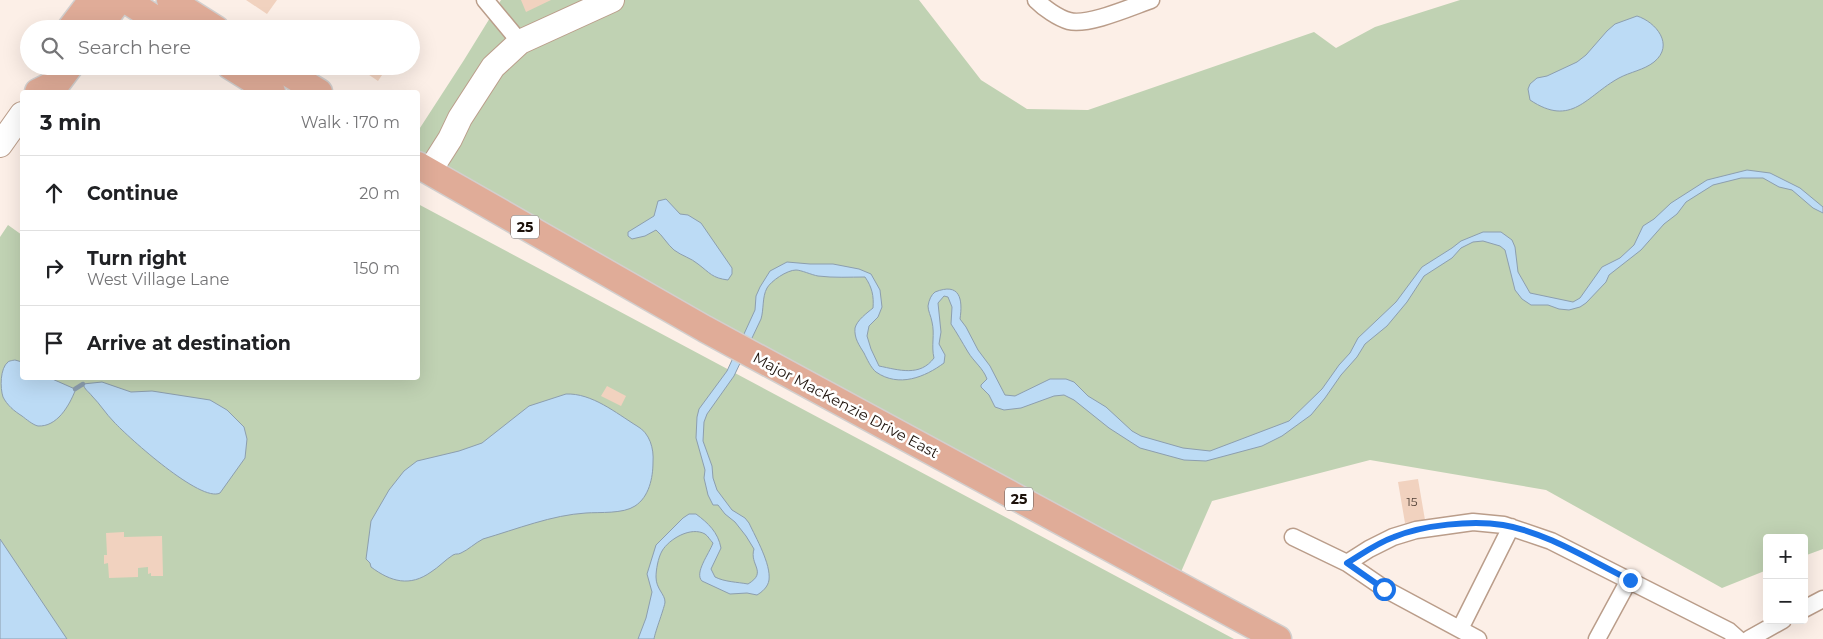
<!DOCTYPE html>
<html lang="en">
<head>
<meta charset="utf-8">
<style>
	:root { --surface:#fff; --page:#f2f2f2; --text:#202124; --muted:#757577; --line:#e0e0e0 }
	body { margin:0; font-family:Montserrat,sans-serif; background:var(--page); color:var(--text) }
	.controls { position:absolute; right:15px; bottom:15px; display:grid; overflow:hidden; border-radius:5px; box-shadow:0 5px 20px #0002 }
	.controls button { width:45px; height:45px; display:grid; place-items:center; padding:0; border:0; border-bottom:1px solid var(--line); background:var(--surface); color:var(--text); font:25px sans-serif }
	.stop { position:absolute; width:15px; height:15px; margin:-11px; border:4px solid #1a73e8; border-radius:50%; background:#fff }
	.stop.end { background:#1a73e8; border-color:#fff; box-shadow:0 1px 5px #0008 }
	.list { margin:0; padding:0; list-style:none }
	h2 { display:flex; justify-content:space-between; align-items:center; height:65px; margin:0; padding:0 20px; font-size:21px }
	h2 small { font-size:16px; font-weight:400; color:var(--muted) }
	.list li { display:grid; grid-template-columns:32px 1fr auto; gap:15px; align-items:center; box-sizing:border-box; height:75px; padding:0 20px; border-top:1px solid var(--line) }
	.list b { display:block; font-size:19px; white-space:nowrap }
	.list p { margin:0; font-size:16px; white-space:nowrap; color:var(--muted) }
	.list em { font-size:16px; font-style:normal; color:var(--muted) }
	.icon { flex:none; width:28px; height:28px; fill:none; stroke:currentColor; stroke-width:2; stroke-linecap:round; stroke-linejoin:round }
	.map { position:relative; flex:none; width:1823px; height:639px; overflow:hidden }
	.search { position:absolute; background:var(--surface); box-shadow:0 5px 20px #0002; left:20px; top:20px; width:400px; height:55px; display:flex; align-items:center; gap:12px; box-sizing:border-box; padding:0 18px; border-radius:28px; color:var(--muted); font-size:19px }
	.panel { position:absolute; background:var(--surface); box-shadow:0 5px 20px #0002; left:20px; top:90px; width:400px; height:290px; border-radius:5px }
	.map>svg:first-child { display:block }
	.green { fill:#c0d2b3 }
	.water { fill:#bcdbf5; stroke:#8c9eae }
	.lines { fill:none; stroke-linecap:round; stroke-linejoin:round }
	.stream { stroke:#8c9eae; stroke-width:4.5 }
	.building { fill:#f1d2bf }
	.street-casing { stroke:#ba9d8a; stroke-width:19 }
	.secondary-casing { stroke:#ba9d8a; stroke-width:26 }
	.primary-casing { stroke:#d2cfce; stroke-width:29 }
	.street { stroke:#fff; stroke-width:16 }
	.secondary { stroke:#fff; stroke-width:24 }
	.primary { stroke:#e0ac98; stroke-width:26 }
	.route { stroke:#1a73e8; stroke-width:6 }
	.labels { text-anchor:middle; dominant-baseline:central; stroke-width:5; stroke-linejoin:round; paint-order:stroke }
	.number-label { font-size:12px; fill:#514137 }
	.shield { fill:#fff; stroke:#605854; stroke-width:1 }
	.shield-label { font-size:14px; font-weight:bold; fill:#1c110a }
	.street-label { font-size:15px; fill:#1c110a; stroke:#fff }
</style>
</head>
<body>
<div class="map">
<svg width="1823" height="639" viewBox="0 0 1823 639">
	<rect width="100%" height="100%" fill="#fcefe7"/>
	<path class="green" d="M501 0H919L981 80 1027 109 1088 110 1314 32 1336 48 1375 27 1460 0H1823V549L1804 556V538H1767V570L1722 588 1546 490 1370 460 1212 501 1170 597 418 170V131L464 60Z
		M418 204 1234 639H0V237L8 225 22 235V378H418Z"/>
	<path class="water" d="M1637 16C1656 22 1675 45 1654 62 1644 70 1630 72 1619 78 1586 96 1572 128 1530 100L1528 89 1530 84 1537 78 1547 76 1577 62 1586 55 1607 31 1615 24Z
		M1747 170 1770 173 1800 188 1823 207V213L1813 208 1792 190 1779 187 1763 178H1741L1713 185 1686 202 1677 214 1664 224 1641 250 1609 275 1606 282 1586 303 1580 307 1569 310 1559 309 1548 305H1531L1522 299 1515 290 1505 250 1500 246 1483 241 1473 242 1461 248 1452 258 1424 276 1407 302 1387 326 1365 344 1357 357 1341 375 1325 398 1311 415 1282 436 1262 446 1206 461 1184 460 1140 448 1109 428 1074 400 1064 395 1054 396 1021 408 1004 410 995 407 989 395 981 387V385L987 379C983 368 974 362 968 352 962 342 957 333 951 324L952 307 948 297 944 296 938 303 941 332 939 344 945 355 944 363C925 377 899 388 876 372 871 368 867 359 864 353 859 345 854 338 855 328 857 320 867 313 873 308 874 296 872 287 865 277 850 277 834 278 818 276 812 275 801 270 796 270 787 270 771 281 767 288 762 297 764 309 761 319L734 376 707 414 704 422 703 441 712 466 713 478 717 490 732 510 745 518 749 523C756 538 771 564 769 580 768 587 762 592 757 595L747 593 730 594 702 581C694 573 709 554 713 543 710 540 708 536 705 534 691 526 669 539 662 551 658 558 656 570 656 577 656 589 665 594 665 602 665 606 655 632 654 639H638L646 618 652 592 647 574 656 545 683 518 689 514H696C708 523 718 532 721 548L711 569 715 577C725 582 737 582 748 584 768 572 749 565 754 549L746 536 735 522 725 514 718 505H713L708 495 704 478 705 470 696 438 697 417 699 409 727 371 755 310 756 296 760 287 770 271 787 262 810 264H833L859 269 871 274 880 290 882 307 878 317 869 326 867 336 871 349 879 366C899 370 920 377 934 358 931 346 935 334 932 322 931 316 928 311 928 306 929 300 931 295 935 292 960 282 963 299 960 319L966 327 978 350 990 366 1005 395 1015 396 1050 379H1066L1074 382 1088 396 1106 407 1132 431 1141 436 1183 448 1210 451 1289 421 1322 389 1339 365 1350 353 1358 338 1396 302 1422 267 1452 248 1461 241 1483 232H1501L1512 240 1515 247 1518 272 1530 293 1573 302 1580 298 1602 267 1620 258 1634 245 1643 226 1654 219 1671 203 1707 180Z
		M666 199 680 214 688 215 701 223 732 268V274L728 280C712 278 710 273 698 264 691 258 682 256 674 250 667 244 663 236 656 230L645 236 632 239 628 236V232L654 216 658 201Z
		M15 360 22 362V378H50L75 389V391C69 406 57 427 38 426 33 425 26 419 22 416 14 411 7 405 3 397 0 388 0 368 8 362 8 361 15 360 15 360Z
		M102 382 131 392 152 391 210 400 227 410 244 427 247 439 245 458 220 493C201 503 129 438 114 422 106 414 100 404 92 396 88 391 85 390 83 384Z
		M566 394C592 393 616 413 637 426 650 433 654 449 653 462 653 478 649 497 635 506 623 514 600 512 586 513 552 515 517 529 483 539 475 543 468 550 461 553 457 555 457 553 453 555 445 560 439 567 431 572 410 587 391 582 371 567L370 563 366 559 371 521 389 490 404 471 417 461 459 451 482 443 529 406Z
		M0 539 67 639H0Z"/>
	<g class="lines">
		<path class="stream" d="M75 389 83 384"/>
	</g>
	<path class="building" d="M246 0H277L267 14Z
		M521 0H551L526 12Z
		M360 22 371 29H356Z
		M356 66H381L386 69 378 81Z
		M607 386 626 396 621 406 601 396Z
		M1418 479 1425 520 1405 523 1398 482Z
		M124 532V537L162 536 163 576H151V573L148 574V567L138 568V577L109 578 108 563 104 564V555H107L106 533Z"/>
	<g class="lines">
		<defs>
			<path id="street" d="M485 0 520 42
				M1036 0C1044 8 1058 18 1069 21 1088 26 1131 7 1151 0
				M1293 537 1347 563 1385 589 1478 639
				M1347 563 1369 549 1393 537 1416 530 1473 522 1504 525 1551 541 1729 631 1738 639
				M1804 609 1823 599
				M1460 629 1511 527
				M1597 639 1629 580
				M1749 639 1783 620"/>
			<path id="secondary" d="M0 145 22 114
				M429 172 450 139 460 118 493 67 520 42 612 0"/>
			<path id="primary" d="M126 0 171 29
				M170 0 216 29
				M70 29 92 0
				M98 29 119 0
				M230 66 272 92
				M276 66 319 92
				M38 92 58 82 70 66
				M418 165 705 329 1278 639"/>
		</defs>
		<use href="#street" class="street-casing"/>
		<use href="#secondary" class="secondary-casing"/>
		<use href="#primary" class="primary-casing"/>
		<use href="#street" class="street"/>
		<use href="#secondary" class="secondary"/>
		<use href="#primary" class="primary"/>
	</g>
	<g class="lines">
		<path class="route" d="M1384 589 1347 563C1362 554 1377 543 1394 537 1423 525 1472 520 1503 525 1546 532 1591 561 1630 580"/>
	</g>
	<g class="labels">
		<g class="number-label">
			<text x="1412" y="501">15</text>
		</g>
		<g class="shield">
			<rect x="511" y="215.5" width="28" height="23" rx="4"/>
			<rect x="1005" y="487.5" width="28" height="23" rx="4"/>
		</g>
		<g class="shield-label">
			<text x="525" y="227">25</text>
			<text x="1019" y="499">25</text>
		</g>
		<g class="street-label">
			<text transform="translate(846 405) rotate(28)">Major MacKenzie Drive East</text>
		</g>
	</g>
</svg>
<div class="controls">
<button>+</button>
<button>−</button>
</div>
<div class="stop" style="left:1384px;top:589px"></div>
<div class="stop end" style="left:1630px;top:580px"></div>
<div class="search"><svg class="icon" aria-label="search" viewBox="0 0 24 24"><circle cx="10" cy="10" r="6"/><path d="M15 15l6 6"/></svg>Search here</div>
<section class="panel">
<h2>3 min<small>Walk · 170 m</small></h2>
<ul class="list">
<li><svg class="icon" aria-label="ahead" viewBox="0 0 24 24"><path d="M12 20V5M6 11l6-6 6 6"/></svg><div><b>Continue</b></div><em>20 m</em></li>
<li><svg class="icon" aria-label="right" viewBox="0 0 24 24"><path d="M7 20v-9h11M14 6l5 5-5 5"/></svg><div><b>Turn right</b><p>West Village Lane</p></div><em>150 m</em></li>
<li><svg class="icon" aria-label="arrive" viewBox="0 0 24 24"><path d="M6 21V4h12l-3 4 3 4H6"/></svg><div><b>Arrive at destination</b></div></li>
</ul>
</section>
</div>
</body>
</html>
